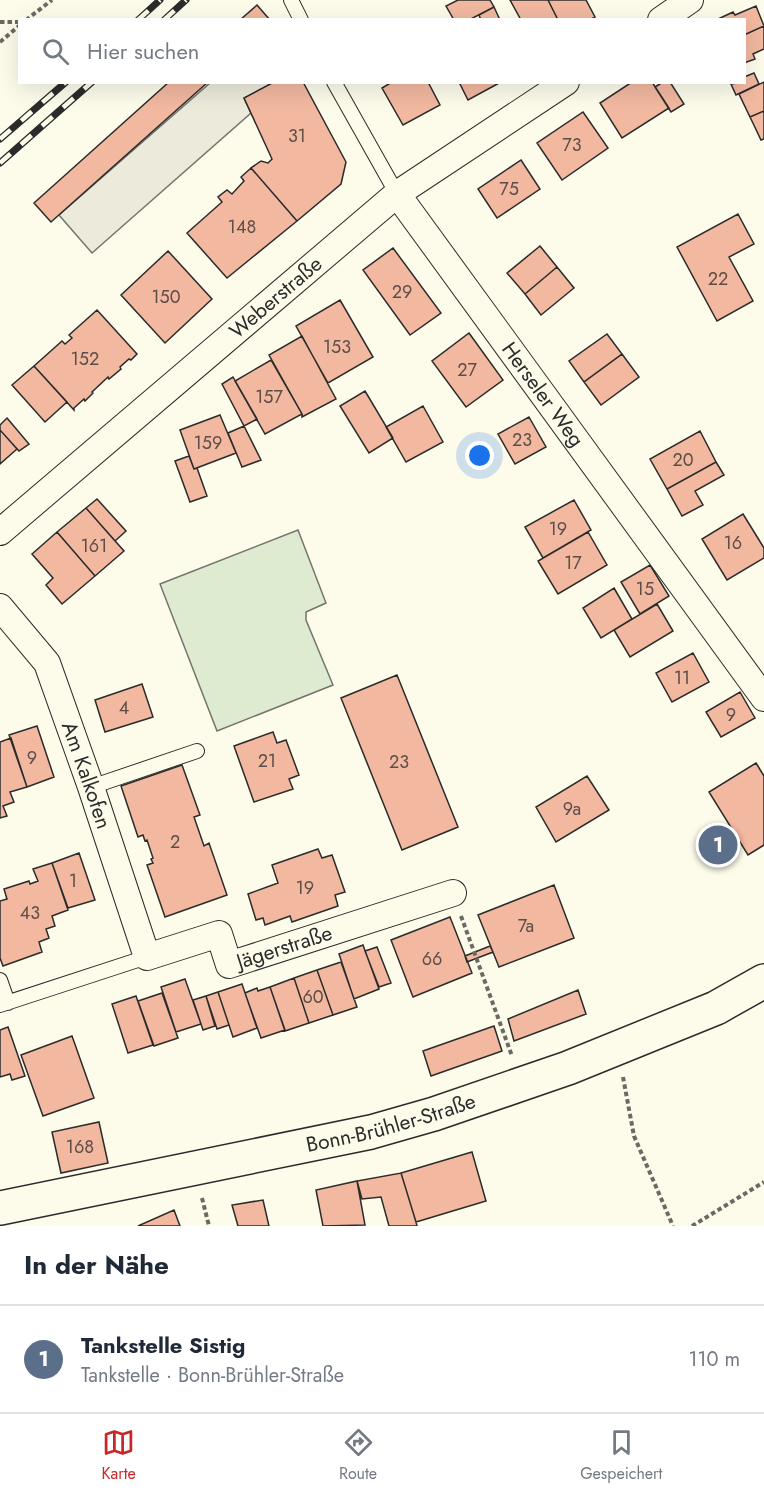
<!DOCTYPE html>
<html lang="de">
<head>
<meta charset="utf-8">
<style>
	:root { --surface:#fff; --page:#f6f6f7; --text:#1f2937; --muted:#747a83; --line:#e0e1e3; --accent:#c62828 }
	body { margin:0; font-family:Jost,sans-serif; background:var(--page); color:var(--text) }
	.you { position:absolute; left:480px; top:456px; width:21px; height:21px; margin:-15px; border:4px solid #fff; border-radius:50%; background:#1a73e8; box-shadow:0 0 0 9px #1a73e833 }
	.badge { display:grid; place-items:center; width:39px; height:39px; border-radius:50%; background:var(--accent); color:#fff; font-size:20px; font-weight:700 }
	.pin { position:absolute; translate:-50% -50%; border:3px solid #fff; box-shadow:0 2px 6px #0006 }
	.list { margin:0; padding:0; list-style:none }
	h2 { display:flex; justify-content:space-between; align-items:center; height:78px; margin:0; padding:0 24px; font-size:26px }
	h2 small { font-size:20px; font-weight:400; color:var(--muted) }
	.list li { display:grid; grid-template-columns:39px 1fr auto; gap:18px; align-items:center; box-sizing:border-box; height:108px; padding:0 24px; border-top:2px solid var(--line) }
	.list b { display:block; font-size:22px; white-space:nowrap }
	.list p { margin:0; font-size:20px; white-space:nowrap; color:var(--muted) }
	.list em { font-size:20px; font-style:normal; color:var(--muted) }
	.icon { flex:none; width:33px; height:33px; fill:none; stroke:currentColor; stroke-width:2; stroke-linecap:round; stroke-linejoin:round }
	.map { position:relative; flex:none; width:764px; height:1226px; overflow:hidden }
	.search { position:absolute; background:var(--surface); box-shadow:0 6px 24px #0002; left:18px; right:18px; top:18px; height:66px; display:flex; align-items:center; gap:15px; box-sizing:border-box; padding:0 21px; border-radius:0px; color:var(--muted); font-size:22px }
	.sheet { height:186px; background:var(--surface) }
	nav { display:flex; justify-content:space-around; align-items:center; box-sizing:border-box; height:84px; border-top:2px solid var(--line); background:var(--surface); font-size:16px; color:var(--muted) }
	nav a { display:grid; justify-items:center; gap:3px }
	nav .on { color:var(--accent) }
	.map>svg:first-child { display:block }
	.green { fill:#deebd1; stroke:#74746e; stroke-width:1.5 }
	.parking { fill:#eceadb; stroke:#74746e; stroke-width:1.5 }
	.building { fill:#f2b8a0; stroke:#2b2b2b; stroke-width:1.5 }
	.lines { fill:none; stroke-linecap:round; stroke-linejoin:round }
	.lane-casing { stroke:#2b2b2b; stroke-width:16 }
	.street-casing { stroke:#2b2b2b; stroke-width:28 }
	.secondary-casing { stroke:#2b2b2b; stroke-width:36 }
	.path { stroke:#6a6964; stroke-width:4; stroke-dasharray:4.5 3; stroke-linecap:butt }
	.lane { stroke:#fdfbea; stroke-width:14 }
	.street { stroke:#fdfbea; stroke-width:26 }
	.secondary { stroke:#fdfbea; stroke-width:33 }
	.rail-casing { stroke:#2b2b2b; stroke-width:7 }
	.rail { stroke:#fdfbea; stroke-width:4.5; stroke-dasharray:14; stroke-linecap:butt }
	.labels { text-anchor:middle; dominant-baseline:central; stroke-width:4.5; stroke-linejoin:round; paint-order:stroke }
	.number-label { font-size:18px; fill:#5d4e48 }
	.street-label { font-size:21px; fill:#2b2b2b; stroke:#fdfbea }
</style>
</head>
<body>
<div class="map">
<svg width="764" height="1226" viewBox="0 0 764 1226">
	<rect width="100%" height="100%" fill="#fdfbea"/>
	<path class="green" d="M298 530 326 603 306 612V620L333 685 217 731 160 584Z"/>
	<path class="parking" d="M210 83H274L244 98 251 113 92 253 59 215Z"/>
	<path class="building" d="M458 0H490L494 7 469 20H454L446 6Z
		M510 0H548L558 20H521Z
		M548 0H586L595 17 590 20H558Z
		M257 5 270 20H240Z
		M756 6 764 26 744 35V20H716L733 12 735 15Z
		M494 7 500 20H481L479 15Z
		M764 26V49L753 54 755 59 744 63V35Z
		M754 73 759 84 736 95 731 84 744 82V77Z
		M169 82H208L51 222 34 203Z
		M274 82H303L346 162 341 184 297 221 251 168 261 161 268 163 272 159 244 98Z
		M392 82H428L440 105 403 125 382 88Z
		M459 82H501L468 100Z
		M632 82H652L669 108 622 138 600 103Z
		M663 82H670L684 104 671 112 655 87Z
		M764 82V111L750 117 739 94Z
		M764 111V139L761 140 750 117Z
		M583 112 608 148 562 180 537 143Z
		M521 160 540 189 497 218 478 189Z
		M251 168 297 221 227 278 187 233 222 202 218 197 227 190 232 194 244 181 241 177Z
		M738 214 754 244 729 257 753 301 717 321 677 247Z
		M540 246 557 267 525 294 507 273Z
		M393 248 441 313 410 335 363 270Z
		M168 251 212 299 165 343 121 295Z
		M557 267 574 288 541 315 525 294Z
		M340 300 373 357 328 383 296 326Z
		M97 310 137 354 131 360 129 359 120 367 121 369 109 379 108 377 92 392 93 393 85 401 84 399 74 408V410L34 366 62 341 65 344 72 338 69 335Z
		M469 333 503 380 466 407 432 361Z
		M607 334 622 354 584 382 569 361Z
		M302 336 336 399 302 417V414L269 355Z
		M622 354 639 377 601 405 584 382Z
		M271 360 302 414 265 434 235 381Z
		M34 366 67 402 45 422 12 385Z
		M233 377 257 419 244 426 222 384Z
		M365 391 393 438 369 453 340 406Z
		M423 406 443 442 406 462 386 427Z
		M220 415 236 453 194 469 180 430Z
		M529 417 546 447 515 464 498 434Z
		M7 418 29 444 19 451 0 430V425Z
		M244 426 261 460 242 467 228 433Z
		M0 430 17 449 0 464Z
		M700 431 716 462 667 489 650 459Z
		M189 456 194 469 197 468 207 496 190 502 175 461Z
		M716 462 724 475 695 491 703 505 682 516 667 489Z
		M97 499 126 531 115 541 86 508Z
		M574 500 591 530 543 558 525 527Z
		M86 508 124 551 95 576 57 532Z
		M743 514 764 548V558L727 580 702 539Z
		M57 532 95 576 62 604 46 585 53 578 32 554Z
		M588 532 607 565 558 594 538 561Z
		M650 565 669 596 640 614 621 582Z
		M614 588 632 619 601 638 583 608Z
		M657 604 673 631 630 657 614 630Z
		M693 653 709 682 672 702 656 673Z
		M397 675 458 827 402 850 341 698Z
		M142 684 153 717 105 732 95 700Z
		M740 692 755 718 721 737 706 712Z
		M37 726 54 777 27 787 9 735Z
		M273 732 277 743 286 740 299 775 289 779 293 789 254 802 234 746Z
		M11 738 27 787 10 792 14 802 3 806 7 816 0 818V742Z
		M756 763 764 776V845L748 855 709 792Z
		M182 765 200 815 194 817 204 846 209 843 227 895 165 917 147 865 153 863 151 859 153 858 147 840 145 841 143 835 138 837 121 786Z
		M587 776 609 810 556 842 536 807Z
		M720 827 735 852 716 863 702 838Z
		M318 849 322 858 332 855 345 892 335 895 338 906 292 922 290 916 265 925 263 918 256 920 248 894 278 883 272 865Z
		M79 853 95 900 68 908 52 863Z
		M52 863 68 910 52 916 55 926 46 929 49 938 39 942 42 952 3 966 0 958V901L7 899 4 889 29 881 30 884 38 881 33 869Z
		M554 885 574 938 499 967 478 915Z
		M450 917 472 973 413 997 391 940Z
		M363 945 379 989 354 999 339 954Z
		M490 946 493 952 467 962 465 956Z
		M377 947 391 983 379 987 365 951Z
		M341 962 357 1007 333 1015 317 970Z
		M317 970 333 1015 309 1023 294 978Z
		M294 978 309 1023 285 1031 270 987Z
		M185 979 201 1024 176 1032 161 987Z
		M242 984 257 1028 233 1037 218 992Z
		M270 987 285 1030 261 1038 245 993 257 988 258 991Z
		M578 990 586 1014 514 1041 508 1019Z
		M218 992 229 1025 217 1029 206 996Z
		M162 993 178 1038 154 1046 138 1001Z
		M136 996 153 1045 128 1053 112 1004Z
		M206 996 215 1026 203 1030 193 1000Z
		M494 1026 502 1051 431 1076 423 1051Z
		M8 1027 25 1076 12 1080 10 1074 0 1077V1030Z
		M72 1036 94 1098 43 1116 21 1055Z
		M99 1122 108 1163 61 1173 52 1132Z
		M472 1152 486 1201 416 1222 401 1173Z
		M401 1173 416 1222 417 1226H389L381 1197 362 1199 357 1181Z
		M357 1181 365 1225 323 1226 316 1190Z
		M263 1200 269 1226H238L232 1205Z
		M174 1210 180 1226H138Z"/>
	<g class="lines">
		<defs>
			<path id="lane" d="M291 0 301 20
				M334 82 397 194
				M91 787 197 751
				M0 980 8 1003
				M0 1005 147 957"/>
			<g id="street">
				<path d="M661 20 690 0"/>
				<path id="s1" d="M397 194 764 698"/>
				<path id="s2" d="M0 532 397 194 566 82"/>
				<path id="s3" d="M0 607 47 663 91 787 147 957 219 934 229 965 453 893"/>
			</g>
			<g id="secondary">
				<path id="s4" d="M0 1208 371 1132 434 1114 568 1068 716 1008 764 981"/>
			</g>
		</defs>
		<use href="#lane" class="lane-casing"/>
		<use href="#street" class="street-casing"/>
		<use href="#secondary" class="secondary-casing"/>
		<path class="path" d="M26 20 52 0
			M0 22H20
			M0 42 20 25
			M461 916 512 1056
			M623 1077 634 1136 673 1226
			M202 1198 209 1226
			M692 1226 764 1182"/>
		<use href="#lane" class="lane"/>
		<use href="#street" class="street"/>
		<use href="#secondary" class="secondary"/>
		<defs>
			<path id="rail" d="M138 20 160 0
				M164 20 186 0
				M0 139 66 82
				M0 163 92 82"/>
		</defs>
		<use href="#rail" class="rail-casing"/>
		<use href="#rail" class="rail"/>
	</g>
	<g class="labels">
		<g class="number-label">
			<text x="297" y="136">31</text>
			<text x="572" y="145">73</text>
			<text x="509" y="189">75</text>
			<text x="242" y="227">148</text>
			<text x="718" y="279">22</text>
			<text x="402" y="292">29</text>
			<text x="166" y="297">150</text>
			<text x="337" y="347">153</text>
			<text x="85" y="359">152</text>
			<text x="467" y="370">27</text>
			<text x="269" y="397">157</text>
			<text x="522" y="440">23</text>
			<text x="208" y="443">159</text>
			<text x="683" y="460">20</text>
			<text x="558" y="529">19</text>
			<text x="733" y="543">16</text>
			<text x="94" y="546">161</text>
			<text x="573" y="563">17</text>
			<text x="645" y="589">15</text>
			<text x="682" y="678">11</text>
			<text x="124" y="708">4</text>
			<text x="731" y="715">9</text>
			<text x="32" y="758">9</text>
			<text x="267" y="761">21</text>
			<text x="399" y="762">23</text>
			<text x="572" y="809">9a</text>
			<text x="175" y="842">2</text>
			<text x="73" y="881">1</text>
			<text x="305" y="888">19</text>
			<text x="30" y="913">43</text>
			<text x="526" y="926">7a</text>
			<text x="432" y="959">66</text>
			<text x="313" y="997">60</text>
			<text x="80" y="1147">168</text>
		</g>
		<g class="street-label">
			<text stroke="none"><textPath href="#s2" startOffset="362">Weberstraße</textPath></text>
			<text stroke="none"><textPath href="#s1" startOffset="248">Herseler Weg</textPath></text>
			<text stroke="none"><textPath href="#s3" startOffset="192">Am Kalkofen</textPath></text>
			<text stroke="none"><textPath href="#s3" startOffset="550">Jägerstraße</textPath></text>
			<text stroke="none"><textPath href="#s4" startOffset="400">Bonn-Brühler-Straße</textPath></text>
		</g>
	</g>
</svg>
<div class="you"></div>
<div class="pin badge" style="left:718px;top:845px;background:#5c6f8a">1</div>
<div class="search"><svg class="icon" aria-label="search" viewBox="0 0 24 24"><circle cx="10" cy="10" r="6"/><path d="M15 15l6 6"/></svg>Hier suchen</div>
</div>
<section class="sheet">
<h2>In der Nähe<small></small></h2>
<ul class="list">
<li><span class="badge" style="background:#5c6f8a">1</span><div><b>Tankstelle Sistig</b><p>Tankstelle · Bonn-Brühler-Straße</p></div><em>110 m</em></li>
</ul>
</section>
<nav>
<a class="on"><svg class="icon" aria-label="map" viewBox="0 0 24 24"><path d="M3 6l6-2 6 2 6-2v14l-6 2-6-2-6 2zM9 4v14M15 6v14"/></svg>Karte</a>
<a><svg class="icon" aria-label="directions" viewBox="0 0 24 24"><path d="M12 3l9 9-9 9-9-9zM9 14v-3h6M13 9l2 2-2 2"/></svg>Route</a>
<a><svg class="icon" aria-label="saved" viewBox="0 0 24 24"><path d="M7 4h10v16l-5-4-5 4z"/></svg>Gespeichert</a>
</nav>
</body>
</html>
